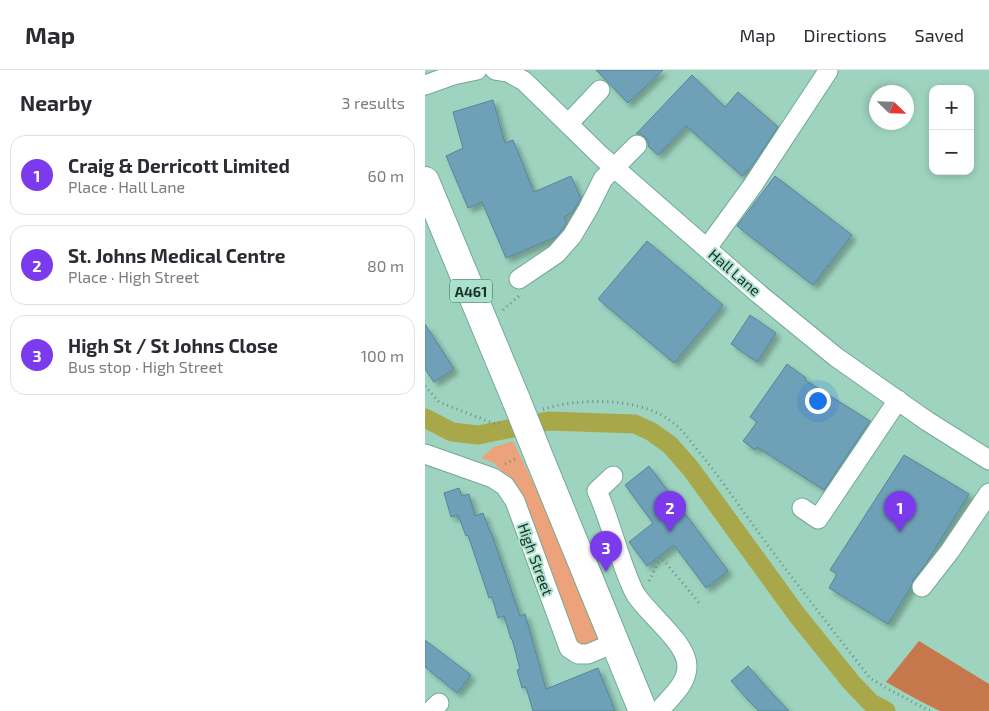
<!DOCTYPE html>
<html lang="en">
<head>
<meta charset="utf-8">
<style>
	:root { --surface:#fff; --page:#f7f7f7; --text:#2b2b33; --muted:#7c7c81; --line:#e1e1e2; --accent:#7c3aed }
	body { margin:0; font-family:"Exo 2",sans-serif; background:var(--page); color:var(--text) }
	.controls { position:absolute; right:15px; top:15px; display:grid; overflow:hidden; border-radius:10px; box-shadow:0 2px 8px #0003 }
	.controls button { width:45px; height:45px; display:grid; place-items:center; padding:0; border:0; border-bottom:1px solid var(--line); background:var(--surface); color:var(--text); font:25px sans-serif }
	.compass { position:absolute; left:444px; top:15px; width:45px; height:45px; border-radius:50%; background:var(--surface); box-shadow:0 2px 8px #0003; rotate:113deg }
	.you { position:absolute; left:392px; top:330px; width:18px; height:18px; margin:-12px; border:4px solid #fff; border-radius:50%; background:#1a73e8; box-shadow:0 0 0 8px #1a73e833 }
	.badge { display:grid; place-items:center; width:32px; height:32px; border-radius:50%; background:var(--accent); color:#fff; font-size:16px; font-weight:700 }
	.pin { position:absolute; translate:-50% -41px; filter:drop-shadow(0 1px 2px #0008) }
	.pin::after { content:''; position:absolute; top:26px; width:18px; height:15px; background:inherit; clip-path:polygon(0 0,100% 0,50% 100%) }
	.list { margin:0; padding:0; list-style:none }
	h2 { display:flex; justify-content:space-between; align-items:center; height:65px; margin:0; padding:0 20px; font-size:21px }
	h2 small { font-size:16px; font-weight:400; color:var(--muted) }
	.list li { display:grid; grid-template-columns:32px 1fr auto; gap:15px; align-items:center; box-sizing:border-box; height:80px; margin:0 10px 10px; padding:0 10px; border:1px solid var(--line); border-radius:15px }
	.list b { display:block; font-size:19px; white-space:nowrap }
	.list p { margin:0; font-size:16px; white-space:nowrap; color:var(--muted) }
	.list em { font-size:16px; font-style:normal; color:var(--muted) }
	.map { position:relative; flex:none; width:564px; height:641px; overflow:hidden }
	header { display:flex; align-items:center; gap:30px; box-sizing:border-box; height:70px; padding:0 25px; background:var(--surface); border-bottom:1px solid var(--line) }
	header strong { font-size:24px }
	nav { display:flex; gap:28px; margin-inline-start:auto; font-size:18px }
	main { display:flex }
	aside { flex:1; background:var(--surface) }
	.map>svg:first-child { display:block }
	.green { fill:#eca37c }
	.forest { fill:#c6774b }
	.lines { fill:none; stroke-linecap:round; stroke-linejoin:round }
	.canal { stroke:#a8a84b; stroke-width:19 }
	.building { fill:#6ea0b7; stroke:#54869d; filter:url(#shadow) }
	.minor-casing { stroke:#73a995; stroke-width:21 }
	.highway-casing { stroke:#73a995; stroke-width:30 }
	.path { stroke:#689182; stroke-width:3; stroke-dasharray:1 4; stroke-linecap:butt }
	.minor { stroke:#fff; stroke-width:19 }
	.highway { stroke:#fff; stroke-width:28 }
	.highway-bridge-casing { stroke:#73a995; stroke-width:30; stroke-linecap:butt }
	.highway-bridge { stroke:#fff; stroke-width:28 }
	.labels { text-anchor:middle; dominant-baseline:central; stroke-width:4; stroke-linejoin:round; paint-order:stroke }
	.shield { fill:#aae1cc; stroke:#456559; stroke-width:1 }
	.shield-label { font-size:14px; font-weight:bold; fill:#1a3028 }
	.street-label { font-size:15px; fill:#1a3028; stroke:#aae1cc }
</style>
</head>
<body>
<header>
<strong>Map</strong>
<nav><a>Map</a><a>Directions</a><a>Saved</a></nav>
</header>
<main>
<aside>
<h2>Nearby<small>3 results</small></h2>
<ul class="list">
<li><span class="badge">1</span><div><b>Craig &amp; Derricott Limited</b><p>Place · Hall Lane</p></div><em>60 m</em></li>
<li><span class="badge">2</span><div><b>St. Johns Medical Centre</b><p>Place · High Street</p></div><em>80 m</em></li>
<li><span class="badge">3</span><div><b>High St / St Johns Close</b><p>Bus stop · High Street</p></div><em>100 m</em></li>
</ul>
</aside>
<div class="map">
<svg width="564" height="641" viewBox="0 0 564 641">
	<defs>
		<filter id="shadow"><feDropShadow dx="4.5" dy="4.5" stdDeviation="2.5" flood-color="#0004"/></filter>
	</defs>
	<rect width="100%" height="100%" fill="#9ed4bf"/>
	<path class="green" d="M88 371 124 445 176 569 170 575H156L149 572 97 441 86 407 79 403 69 393 56 388 69 377Z"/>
	<path class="forest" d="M494 571 564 614V641H515L493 630 461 612Z"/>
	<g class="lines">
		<path class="canal" d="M0 348 27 362 53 365 123 351 210 354 227 362 245 375 266 399 372 545 426 612 446 633 461 641"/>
	</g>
	<path class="building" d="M171 0H238L203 33Z
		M267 5 300 37 313 22 353 57 329 93 317 106 261 56 233 85 223 76V72L220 67 215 64H211Z
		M68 30 80 73 88 70 109 122 146 106 156 129 147 143 139 147 142 153 131 167 81 188 57 132 43 138 21 86 38 78 28 42Z
		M350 106 427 165 388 215 312 156Z
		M222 171 298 235 249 293 173 229Z
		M325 245 351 263 332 292 306 274Z
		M0 254 29 299 9 312 0 299Z
		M362 294 381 308 380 310 445 351 399 420 332 377 330 380 318 371 332 352 325 347Z
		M479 385 544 424 500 495 488 510 486 517 463 554 404 518 412 504 405 500Z
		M224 396 303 501 281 518 249 475 222 496 204 472 228 453 200 415Z
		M34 418 37 426 44 424 50 446 58 443 65 462H66L95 546 100 544 121 619 173 598 190 641H108L101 617 97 618 92 600 95 599 87 569H86L79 546 73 548 67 527 64 528 43 465 41 466 33 445 26 447 19 423Z
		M0 570 46 605 32 623 0 597Z
		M323 596 344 620 364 641H334L323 630 306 611Z"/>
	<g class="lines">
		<defs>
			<path id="minor" d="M70 0 83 2 99 11 176 86 334 224 411 287 502 351 564 390
				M0 15 28 5 52 0
				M143 54 175 20
				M282 178 328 115 403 1
				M94 209 131 184 147 166 163 139 178 109 212 75
				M0 384 68 408 80 416 90 431 144 578 153 584H163L189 573
				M188 406 172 421C181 441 187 462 194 483 199 497 204 513 211 525 224 545 262 573 262 596 262 615 245 627 234 641
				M377 438 393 449 473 330
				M497 517 525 481 564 423
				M6 641 14 633"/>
			<path id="highway" d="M0 111 92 332
				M114 387 218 641"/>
		</defs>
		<use href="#minor" class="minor-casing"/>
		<use href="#highway" class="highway-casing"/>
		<path class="path" d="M78 240 94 226
			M0 316 14 332 70 354 77 353
			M118 339C155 328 210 327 243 349 256 357 264 370 274 382 293 405 310 430 328 455 366 507 405 557 445 608L463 619 505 641
			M80 394 90 389 91 390
			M224 511 236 487 276 535"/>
		<use href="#minor" class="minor"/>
		<use href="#highway" class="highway"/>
		<defs>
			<path id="highway-bridge" d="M92 332 114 387"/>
		</defs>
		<use href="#highway-bridge" class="highway-bridge-casing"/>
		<use href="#highway-bridge" class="highway-bridge"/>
	</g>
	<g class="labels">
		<rect class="shield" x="25" y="209.5" width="42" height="23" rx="4"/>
		<g class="shield-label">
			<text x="46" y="221">A461</text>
		</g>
		<g class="street-label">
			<text transform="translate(310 202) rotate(41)">Hall Lane</text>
			<text transform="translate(111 489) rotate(70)">High Street</text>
		</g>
	</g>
</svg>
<div class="controls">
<button>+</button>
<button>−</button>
</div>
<svg class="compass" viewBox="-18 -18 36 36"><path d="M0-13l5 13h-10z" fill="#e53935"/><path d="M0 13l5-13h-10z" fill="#7c7c81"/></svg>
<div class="you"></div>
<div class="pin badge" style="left:475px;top:462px">1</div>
<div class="pin badge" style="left:245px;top:462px">2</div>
<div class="pin badge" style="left:181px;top:502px">3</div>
</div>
</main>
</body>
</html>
